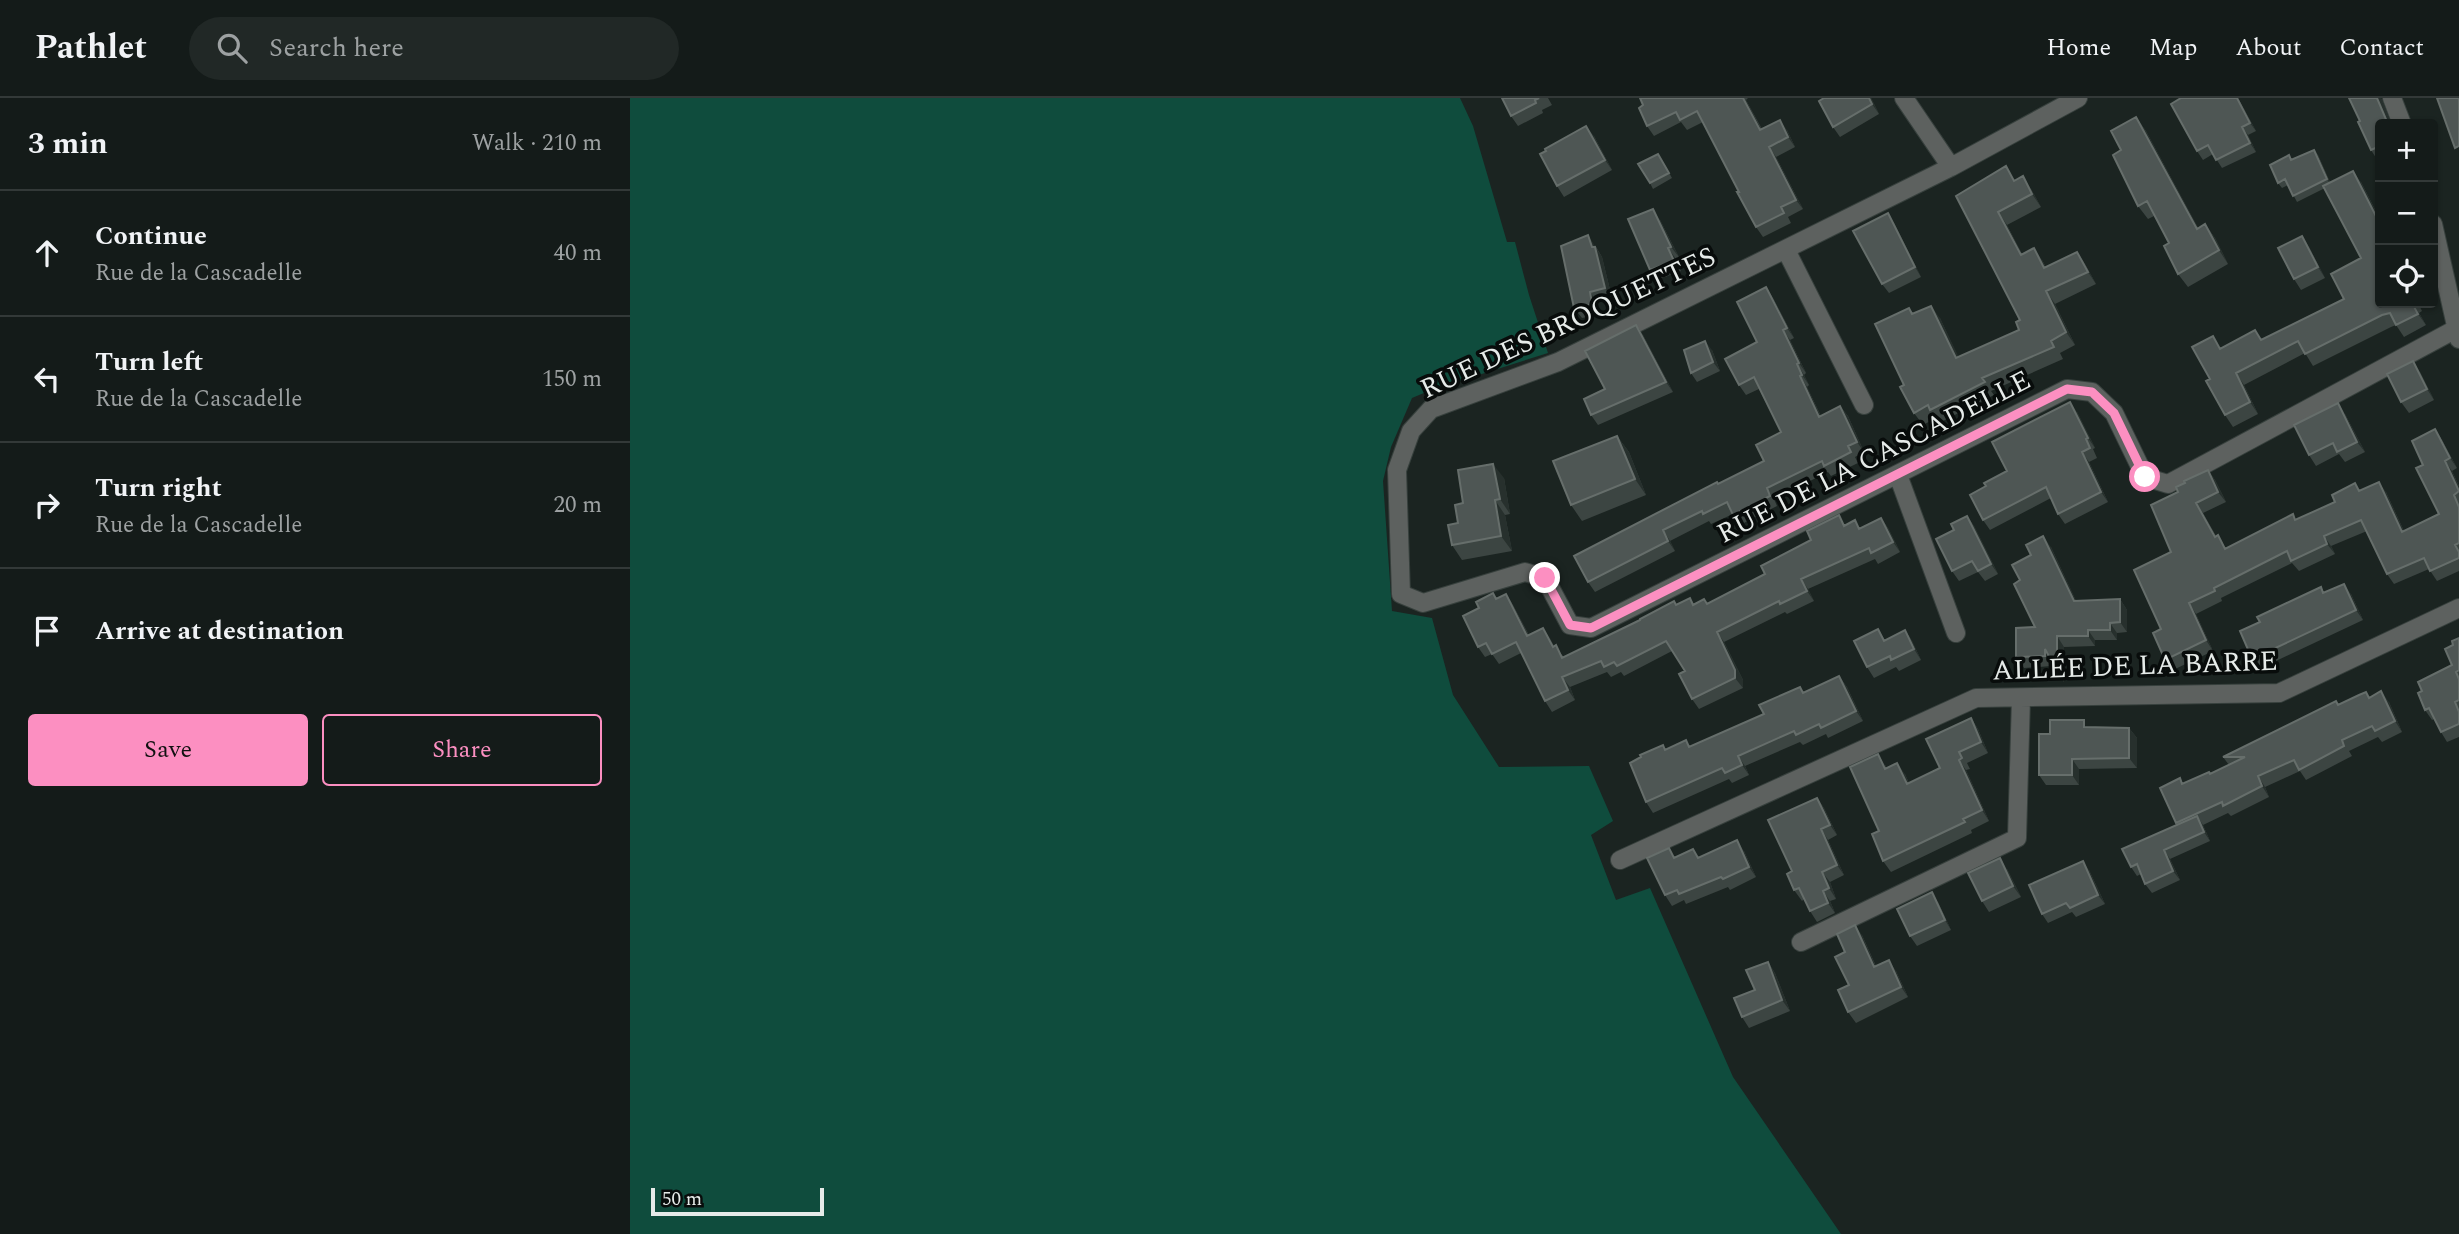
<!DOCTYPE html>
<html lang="en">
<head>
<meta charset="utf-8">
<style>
	:root { --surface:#141b19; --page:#212826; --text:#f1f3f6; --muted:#9da1a2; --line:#333938; --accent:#fc8fc1 }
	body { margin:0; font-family:Spectral,serif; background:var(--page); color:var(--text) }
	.controls { position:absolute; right:21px; top:21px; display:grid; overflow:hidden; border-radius:7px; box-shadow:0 2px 5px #0004 }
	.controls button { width:63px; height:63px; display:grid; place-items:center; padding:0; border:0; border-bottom:2px solid var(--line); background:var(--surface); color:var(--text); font:35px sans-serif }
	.scale { position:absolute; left:21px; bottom:18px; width:173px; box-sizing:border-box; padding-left:7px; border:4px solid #e6ebe9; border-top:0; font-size:19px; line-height:24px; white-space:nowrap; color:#e6ebe9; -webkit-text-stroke:5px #080c0b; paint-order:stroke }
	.stop { position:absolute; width:21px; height:21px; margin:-16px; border:5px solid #fc8fc1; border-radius:50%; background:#fff }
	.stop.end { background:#fc8fc1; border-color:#fff; box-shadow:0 2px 7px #0008 }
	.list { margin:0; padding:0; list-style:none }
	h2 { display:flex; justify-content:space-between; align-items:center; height:91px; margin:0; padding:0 28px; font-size:30px }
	h2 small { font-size:23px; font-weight:400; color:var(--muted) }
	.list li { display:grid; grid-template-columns:46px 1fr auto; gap:21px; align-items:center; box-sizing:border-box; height:126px; padding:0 28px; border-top:2px solid var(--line) }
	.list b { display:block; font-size:26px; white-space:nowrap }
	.list p { margin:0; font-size:23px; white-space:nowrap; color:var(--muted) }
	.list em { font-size:23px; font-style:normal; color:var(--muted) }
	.actions { display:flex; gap:14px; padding:21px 28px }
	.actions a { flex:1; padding:16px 0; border:2px solid var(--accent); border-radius:7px; text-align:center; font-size:24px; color:var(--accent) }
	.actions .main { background:var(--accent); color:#111 }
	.icon { flex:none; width:38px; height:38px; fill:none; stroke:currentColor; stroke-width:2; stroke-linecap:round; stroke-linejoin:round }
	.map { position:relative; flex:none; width:1829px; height:1136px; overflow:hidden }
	header { display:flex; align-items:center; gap:42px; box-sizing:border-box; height:98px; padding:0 35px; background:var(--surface); border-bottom:2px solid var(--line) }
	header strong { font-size:33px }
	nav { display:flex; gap:38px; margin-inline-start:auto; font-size:24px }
	.search { width:490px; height:63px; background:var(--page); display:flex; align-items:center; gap:18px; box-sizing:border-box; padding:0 24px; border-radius:38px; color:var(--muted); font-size:26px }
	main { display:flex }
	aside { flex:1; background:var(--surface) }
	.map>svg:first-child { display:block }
	.green { fill:#0f4c3d }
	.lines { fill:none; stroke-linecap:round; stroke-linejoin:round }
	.minor-casing { stroke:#37403d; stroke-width:20 }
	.minor { stroke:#5d615f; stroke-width:18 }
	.wall { fill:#3c4542 }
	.shaded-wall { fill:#27302d }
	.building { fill:#4e5654; stroke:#666e6b; stroke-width:2 }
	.route { stroke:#fc8fc1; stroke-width:9 }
	.labels { text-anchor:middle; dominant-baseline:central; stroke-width:7; stroke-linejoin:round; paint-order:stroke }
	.street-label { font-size:28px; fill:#e6ebe9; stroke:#080c0b }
</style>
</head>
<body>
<header>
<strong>Pathlet</strong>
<div class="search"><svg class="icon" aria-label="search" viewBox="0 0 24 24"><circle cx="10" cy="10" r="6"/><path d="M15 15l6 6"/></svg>Search here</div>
<nav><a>Home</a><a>Map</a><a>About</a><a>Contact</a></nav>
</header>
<main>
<aside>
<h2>3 min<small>Walk · 210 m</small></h2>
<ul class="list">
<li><svg class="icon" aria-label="ahead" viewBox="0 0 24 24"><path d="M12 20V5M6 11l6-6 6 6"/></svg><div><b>Continue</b><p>Rue de la Cascadelle</p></div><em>40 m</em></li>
<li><svg class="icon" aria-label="left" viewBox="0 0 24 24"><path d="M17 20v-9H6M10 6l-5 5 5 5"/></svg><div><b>Turn left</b><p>Rue de la Cascadelle</p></div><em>150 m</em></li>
<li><svg class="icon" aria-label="right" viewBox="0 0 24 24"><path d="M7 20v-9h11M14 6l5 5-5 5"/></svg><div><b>Turn right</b><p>Rue de la Cascadelle</p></div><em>20 m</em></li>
<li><svg class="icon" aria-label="arrive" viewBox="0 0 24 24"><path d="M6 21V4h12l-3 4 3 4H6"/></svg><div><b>Arrive at destination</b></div></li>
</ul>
<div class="actions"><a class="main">Save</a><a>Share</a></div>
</aside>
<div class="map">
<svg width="1829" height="1136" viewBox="0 0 1829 1136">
	<rect width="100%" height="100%" fill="#1b2421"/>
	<path class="green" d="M0 0H830L843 28 877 144H885L899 197 918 255 801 292 782 300 761 349 753 383 762 513 802 520 823 597 869 669 959 668 983 723 961 737 986 802 1020 790 1103 979 1211 1136H0Z"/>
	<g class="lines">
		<defs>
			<path id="minor" d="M1274 0 1321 69
				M1448 0 1321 69 928 264 801 311 781 333 767 372 771 496 793 505 895 474 915 480 940 527 961 530 1437 291 1462 294 1484 315 1515 379 1538 386 1826 231
				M1762 0 1772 26
				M1803 126 1829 241
				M1156 152 1234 307
				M1268 377 1326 535
				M990 762 1346 600 1649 595 1829 510
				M1171 844 1387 740 1391 600"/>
		</defs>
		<use href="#minor" class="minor-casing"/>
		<use href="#minor" class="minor"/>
	</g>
	<path class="wall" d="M872 0H918L922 7 912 12 913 15 888 28 881 18Z
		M1010 0H1118L1116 2 1132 31 1157 32 1165 49 1146 59 1173 111 1158 119 1161 125 1133 139 1126 129 1109 94 1073 24 1057 32 1051 24 1024 38 1017 28 1013 7Z
		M1194 0H1241L1249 16 1210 39 1203 29Z
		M1608 0 1626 33 1618 37 1626 54 1592 70 1583 56 1573 62 1567 53Z
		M1719 0H1751L1761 26H1750V62L1748 63 1741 52 1730 23Z
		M1506 19 1516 33 1568 130 1575 126 1585 140 1598 166 1558 189 1548 176 1539 145 1524 118 1518 121 1508 108 1491 52Z
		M964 38 982 72 934 99 927 88Z
		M1684 52 1688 57 1700 84H1731L1750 121V205H1788L1792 213 1789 215 1796 227 1774 239 1766 227 1761 229 1683 268 1675 255 1614 287 1628 316 1603 329 1595 317 1580 281 1592 250 1625 232 1632 242 1714 201 1731 160 1695 90 1667 104 1658 87 1652 90 1648 85 1659 57 1662 61Z
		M1032 62 1042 80 1023 91 1020 85Z
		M1386 82 1401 91 1411 109 1377 127 1392 156 1412 162 1416 169 1447 154 1455 166 1466 186 1425 206 1445 247 1430 255 1433 261 1361 293 1364 297 1309 325 1306 320 1293 327 1284 315 1274 287 1279 210 1283 215 1310 220 1328 259 1389 232 1390 222 1326 98Z
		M1030 122 1049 159 1046 161 1051 173 1027 182 1020 172Z
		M1264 125 1291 179 1259 195 1252 186Z
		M1672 138 1679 149 1695 180 1671 192 1664 181Z
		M965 147 972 159 982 200 967 204 970 216 952 220 944 210Z
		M1136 189 1143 200 1164 240 1160 242 1176 275 1174 277 1179 287 1177 289 1191 318 1210 308 1218 318 1234 354 1225 359 1228 365 1201 378 1198 374 1144 401 1147 408 1110 427 1103 416 1081 426 1079 423 1040 443 1045 453 965 494 958 484 1088 386 1134 363 1151 334 1129 291 1116 297 1109 287 1127 244Z
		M1006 227 1013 237 1043 294 968 327 961 317Z
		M1082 252 1090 273 1067 284 1061 275Z
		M1790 274 1804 302 1779 315 1771 304Z
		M1447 314 1465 350 1463 351 1467 360 1459 364 1478 404 1435 426 1428 416 1421 400 1360 432 1353 422 1356 388 1377 373Z
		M1715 316 1735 354 1715 364 1709 356 1686 368 1679 357Z
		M1805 331 1812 342 1827 370 1822 373 1829 388V473L1807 483 1799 471 1764 486 1757 476 1737 433 1701 448 1705 456 1669 473 1662 465 1591 500 1592 503 1566 516 1583 553 1543 572 1535 562 1531 531 1548 394 1578 372 1585 382 1596 404 1573 415 1586 438 1588 437 1596 451 1666 422 1730 392 1756 394 1774 433 1809 416 1793 367Z
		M987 338 999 354 1016 397 952 423 941 407Z
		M874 380 880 416 875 417 882 453 832 462 822 447 833 405Z
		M1337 418 1344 428 1368 476 1355 483 1348 474 1329 483 1322 473 1324 432Z
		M1251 420 1258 430 1270 454 1248 466 1245 461 1178 491 1184 503 1157 516 1155 514 1094 544 1113 582V590L1069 611 1062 601 1055 573 1042 553 994 578 991 574 981 579 977 574 940 589 945 602 922 614 915 603 891 555 869 566 862 556 855 559 848 549 863 495 867 501 876 496 883 507 899 537 913 530 924 548 934 559 1060 500 1064 506H1077L1135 476 1216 427 1231 430Z
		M1421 449 1446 503 1490 501 1497 512V534L1487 535V542H1465V548L1434 549V584L1422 565V568L1394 570 1386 559 1405 529 1390 482Z
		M1691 489 1694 494 1721 496 1733 522 1629 571 1622 561 1630 524Z
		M1248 531 1255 542 1275 532 1282 543 1291 562 1269 573 1266 569 1244 580 1237 569Z
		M1829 540V639L1817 644 1811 634 1804 621 1802 622 1795 612 1792 593 1822 567Z
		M1209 578 1217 589 1233 623 1198 640 1196 636 1173 647 1170 644 1115 668 1119 677 1102 685 1099 681 1023 715 1016 704 1060 648 1134 616 1170 589 1174 595Z
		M1739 599 1759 604 1772 634 1752 644 1748 639 1719 653 1722 658 1676 682 1670 673 1635 689 1639 699 1601 718 1598 715 1573 727 1580 743 1540 761 1550 782 1522 795 1515 786 1511 776 1507 778 1501 769 1547 727 1530 690 1554 685 1581 676 1599 667 1593 659 1706 603 1709 607Z
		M1341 620 1348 631 1358 655 1337 665 1340 671 1336 672 1359 723 1341 732 1342 735 1261 774 1253 763 1249 733 1255 667 1257 670 1275 676 1279 685 1310 670Z
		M1459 629 1499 630 1507 640V670L1449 671V687H1416L1409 677 1420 636Z
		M1187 700 1194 710 1207 737 1198 742 1214 777 1200 784 1206 801 1200 803 1205 815 1187 824 1180 813 1174 801 1172 803 1164 792 1162 773Z
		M1114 753 1126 779 1100 792 1098 789 1056 806 1054 802 1042 808 1035 797 1045 759H1069Z
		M1377 771 1391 799 1359 814 1352 803Z
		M1459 772 1475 806 1446 819 1442 814 1418 825 1412 816Z
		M1308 804 1321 832 1287 848 1280 838Z
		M1232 837 1246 868 1266 873 1278 899 1226 925 1218 914 1219 887 1215 854Z
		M1138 864 1145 875 1160 913 1119 930 1112 919Z"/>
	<path class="shaded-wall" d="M1113 0 1116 2 1137 42 1130 32Z
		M1239 0H1241L1249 16 1242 6Z
		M1607 0H1608L1626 33 1620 25Z
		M1747 0H1751L1761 26H1758Z
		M1506 19 1516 33 1576 144 1567 131Z
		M1150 22 1157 32 1165 49 1158 39Z
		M956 28 964 38 982 72 975 62Z
		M1612 29 1618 37 1626 54 1620 45Z
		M1139 49 1146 59 1173 111 1166 102Z
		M1684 52 1688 57 1701 87 1697 81Z
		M1723 73 1731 84 1750 121V126Z
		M1393 78 1401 91 1411 109 1402 96Z
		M1023 111 1030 122 1049 159 1041 149Z
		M1368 114 1377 127 1399 169 1391 157Z
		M1258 115 1264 125 1291 179 1285 169Z
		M1575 126 1585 140 1598 166 1589 152Z
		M958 137 972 159 982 200 975 190Z
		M1672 138 1679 149 1695 180 1688 169Z
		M1038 150 1046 161 1051 173 1044 163Z
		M1404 150 1412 162 1423 182 1414 170Z
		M1447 154 1455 166 1466 186 1458 174Z
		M1136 189 1143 200 1164 240 1157 230Z
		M1416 193 1425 206 1445 247 1436 234Z
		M960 194 967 204 970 216 962 206Z
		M1782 205 1789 215 1796 227 1788 216Z
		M1301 208 1310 220 1335 272 1326 260Z
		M1006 227 1013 237 1043 294 1036 284Z
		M1153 232 1160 242 1176 275 1169 265Z
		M1075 243 1082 252 1090 273 1083 264Z
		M1783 263 1790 274 1804 302 1797 291Z
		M1167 266 1174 277 1179 287 1172 277Z
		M1606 275 1614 287 1628 316 1620 304Z
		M1170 278 1177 289 1196 329 1189 319Z
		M1440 304 1447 314 1465 350 1458 340Z
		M1708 305 1715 316 1735 354 1727 344Z
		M1210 308 1218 318 1234 354 1227 344Z
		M1805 331 1812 342 1827 370 1820 360Z
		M987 338 999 354 1016 397 1005 381Z
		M1452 354 1459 364 1478 404 1471 394Z
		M1815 363 1822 373 1829 388V393Z
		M863 366 874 380 880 416 870 401Z
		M1578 372 1585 382 1596 404 1588 394Z
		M1749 384 1756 394 1779 444 1772 434Z
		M865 402 875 417 882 453 871 438Z
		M1566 405 1573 415 1592 449 1585 439Z
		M1337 418 1344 428 1368 476 1361 466Z
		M1251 420 1258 430 1270 454 1263 444Z
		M1033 432 1040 443 1045 453 1038 443Z
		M1413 438 1421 449 1451 513 1444 503Z
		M1694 438 1701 448 1705 456 1697 446Z
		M1171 481 1178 491 1184 503 1177 493Z
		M1714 486 1721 496 1733 522 1726 512Z
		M876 496 883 507 904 548 897 538Z
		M1490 501 1497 512V534L1490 524Z
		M1559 505 1566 516 1583 553 1576 542Z
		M1480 525 1487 535V542L1480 532Z
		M913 530 920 540 930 559 923 549Z
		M1275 532 1282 543 1291 562 1284 551Z
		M1458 532 1465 542V548L1458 538Z
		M1087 534 1094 544 1113 582V590L1105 580Z
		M1427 538 1434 549V584L1427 573Z
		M1415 551 1422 562V568L1415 558Z
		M1209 578 1217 589 1233 623 1226 613Z
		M932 579 940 589 945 602 938 592Z
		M1751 593 1759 604 1772 634 1765 623Z
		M1341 620 1348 631 1358 655 1351 644Z
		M1499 630 1507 640V670L1499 660Z
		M1248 656 1255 667 1262 682 1255 671Z
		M1108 658 1115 668 1119 677 1112 667Z
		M1442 661 1449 671V687L1442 677Z
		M1329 662 1336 672 1359 723 1352 712Z
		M1267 665 1275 676 1284 697 1277 686Z
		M1628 678 1635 689 1639 699 1632 688Z
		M1187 700 1194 710 1207 737 1200 727Z
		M1567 718 1573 727 1580 743 1574 734Z
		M1191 731 1198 742 1214 777 1207 767Z
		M1107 742 1114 753 1126 779 1119 769Z
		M1534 752 1540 761 1550 782 1543 773Z
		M1370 760 1377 771 1391 799 1383 788Z
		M1453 763 1459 772 1475 806 1468 797Z
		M1192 774 1200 784 1206 801 1199 790Z
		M1193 793 1200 803 1205 815 1198 805Z
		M1302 794 1308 804 1321 832 1315 822Z
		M1225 827 1232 837 1251 880 1244 869Z
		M1259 862 1266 873 1278 899 1271 889Z
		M1138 864 1145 875 1160 913 1152 902Z"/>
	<path class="building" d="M872 0H909L905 2 906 5 881 18Z
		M1010 0H1113L1130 32 1150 22 1158 39 1139 49 1166 102 1151 109 1154 115 1126 129 1107 94H1109L1067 13 1050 22 1046 14 1017 28 1009 10 1013 7Z
		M1194 0H1239L1242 6 1203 29 1189 3Z
		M1551 0H1607L1620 25 1612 29 1620 45 1586 62 1578 47 1567 53 1541 6Z
		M1719 0H1747L1758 26H1750V48L1741 52 1728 24 1730 23Z
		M1807 0H1829V48L1825 50Z
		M1506 19 1567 131 1575 126 1589 152 1548 176 1534 148 1539 145 1517 103 1508 108 1483 57 1491 52 1481 33Z
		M956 28 975 62 927 88 910 56 916 53 915 51Z
		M1684 52 1697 81 1663 98 1655 81 1648 85 1640 67 1659 57 1661 62Z
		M1028 56 1039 75 1020 85 1008 66Z
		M1376 68 1384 83 1393 78 1402 96 1368 114 1391 157 1404 150 1414 170 1447 154 1458 174 1416 193 1436 234 1421 243 1424 249 1352 280 1355 284 1300 312 1298 307 1284 315 1270 289 1274 287 1245 226 1279 210 1282 216 1301 208 1326 260 1389 232 1386 224 1390 222 1326 98Z
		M1723 73 1750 126V134L1748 135 1750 139V205H1782L1788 216 1766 227 1760 215 1752 217 1675 256 1668 243 1606 275 1620 304 1595 317 1576 283 1580 281 1562 249 1583 238 1590 251 1625 232 1631 242 1714 201 1701 176 1731 160 1693 88Z
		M1023 111 1041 149 1038 150 1044 163 1020 172 998 121Z
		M1258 115 1285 169 1252 186 1223 133Z
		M958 137 962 149H965L975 190 960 194 962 206 944 210 931 148Z
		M1672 138 1688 169 1664 181 1648 150Z
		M1136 189 1157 230 1153 232 1169 265 1167 266 1172 277 1170 278 1189 319 1210 308 1227 344 1218 348 1221 354 1194 368 1192 363 1137 390 1140 398 1103 417 1097 404 1073 416 1072 413 1033 432 1038 443 958 484 944 458 1087 384 1088 386 1134 363 1126 347 1151 334 1124 279 1109 287 1095 261 1127 244 1107 204Z
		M1006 227 1036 284 961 317 954 301 975 291 955 253Z
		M1075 243 1083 264 1061 275 1054 252Z
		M1783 263 1797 291 1771 304 1757 276Z
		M1440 304 1458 340 1456 341 1460 350 1452 354 1471 394 1428 416 1416 389 1353 422 1340 397 1356 388 1354 385 1377 373 1362 344Z
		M1708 305 1727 344 1707 354 1703 345 1679 357 1664 327Z
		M1805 331 1820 360 1815 363 1829 393 1824 397 1829 409V445L1825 447 1829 454V460L1800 473 1794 460 1757 476 1731 422 1694 438 1697 446 1661 463 1657 453 1584 490 1585 493 1559 505 1576 542 1535 562 1523 535 1531 531 1504 472 1541 454 1521 407 1548 394 1546 389 1555 385 1554 383 1578 372 1588 394 1566 405 1585 439 1588 437 1595 451 1663 416 1665 422 1705 404 1702 397 1725 385 1729 393 1749 384 1772 434 1809 416 1786 370 1793 367 1782 343Z
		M987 338 1005 381 941 407 923 363Z
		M863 366 870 401 865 402 871 438 822 447 818 427 828 425 825 407 833 405 828 372Z
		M1209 417 1214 428 1225 422 1229 431 1251 420 1263 444 1241 455 1239 450 1171 481 1177 493 1150 506 1149 503 1087 534 1105 572V580L1062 601 1049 576 1055 573 1036 543 987 568 984 564 974 569 971 563 932 579 938 592 915 603 886 544 862 556 856 545 848 549 833 518 849 510 846 504 863 495 866 501 876 496 897 538 913 530 923 549 926 547 932 560 1010 522V521L1044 503 1046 507 1060 500 1063 507 1074 501 1077 506 1135 476 1131 468 1181 442 1177 433Z
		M1337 418 1361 466 1348 473 1342 463 1322 473 1306 441 1324 432 1321 426Z
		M1413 438 1444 503 1490 501V524L1480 525V532H1458V538H1427V573L1415 551V558L1386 559V530L1405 529 1384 486 1390 482 1382 467 1401 457 1396 447Z
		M1714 486 1726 512 1622 561 1610 533 1630 524 1627 519 1691 489 1693 495Z
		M1248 531 1254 543 1275 532 1284 551 1261 562 1260 558 1237 569 1224 543Z
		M1829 540V572L1826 574 1829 581V602L1825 604 1829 614V626L1811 634 1799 610 1795 612 1788 595 1792 593 1788 584 1822 567 1815 551 1823 547 1822 543Z
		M1209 578 1226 613 1191 630 1189 626 1166 637 1164 633 1108 658 1112 667 1095 675 1092 670 1016 704 1000 665 1011 659 1010 657 1033 647 1035 652 1056 642 1059 649 1134 616 1129 607 1170 589 1173 595Z
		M1751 593 1765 623 1745 633 1742 628 1712 642 1714 648 1669 672 1664 662 1628 678 1632 688 1593 708 1592 704 1546 725 1530 690 1550 680 1552 686 1579 674 1580 676 1615 659H1593L1706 603 1708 607 1729 597 1736 594 1739 600Z
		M1341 620 1351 644 1329 654 1332 660 1329 662 1352 712 1333 721 1335 724 1253 763 1242 736 1249 733 1220 669 1248 656 1255 671 1267 665 1277 686 1310 670 1296 641Z
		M1420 622H1454V629L1499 630V660L1442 661V677H1409V636H1420Z
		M1187 700 1200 727 1191 731 1207 767 1192 774 1199 790 1193 793 1198 805 1180 813 1169 790 1164 792 1157 776 1162 773 1138 722Z
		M1567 718 1574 734 1534 752 1543 773 1515 786 1507 766 1501 769 1492 751Z
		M1107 742 1119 769 1093 781 1091 779 1049 796 1047 792 1035 797 1017 760 1039 750 1044 760 1063 751 1068 760Z
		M1370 760 1383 788 1352 803 1338 775Z
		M1453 763 1468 797 1440 810 1436 805 1412 816 1399 787Z
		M1302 794 1315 822 1280 838 1267 811Z
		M1225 827 1244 869 1259 862 1271 889 1218 914 1208 892 1219 887 1205 859 1215 854 1207 836Z
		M1138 864 1152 902 1112 919 1104 900 1125 892 1116 872Z"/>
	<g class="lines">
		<path class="route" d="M915 480 940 527 961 530 1437 291 1462 294 1484 315 1515 379"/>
	</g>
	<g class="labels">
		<g class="street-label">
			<text transform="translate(938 225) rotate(-25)">RUE DES BROQUETTES</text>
			<text transform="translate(1244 359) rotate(-27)">RUE DE LA CASCADELLE</text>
			<text transform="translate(1505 568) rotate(-2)">ALLÉE DE LA BARRE</text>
		</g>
	</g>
</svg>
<div class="controls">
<button>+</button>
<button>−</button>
<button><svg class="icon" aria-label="locate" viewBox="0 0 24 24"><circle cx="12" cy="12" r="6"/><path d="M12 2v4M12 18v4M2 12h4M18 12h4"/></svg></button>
</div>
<div class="scale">50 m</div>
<div class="stop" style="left:1515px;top:379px"></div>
<div class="stop end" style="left:915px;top:480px"></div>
</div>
</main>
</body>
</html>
